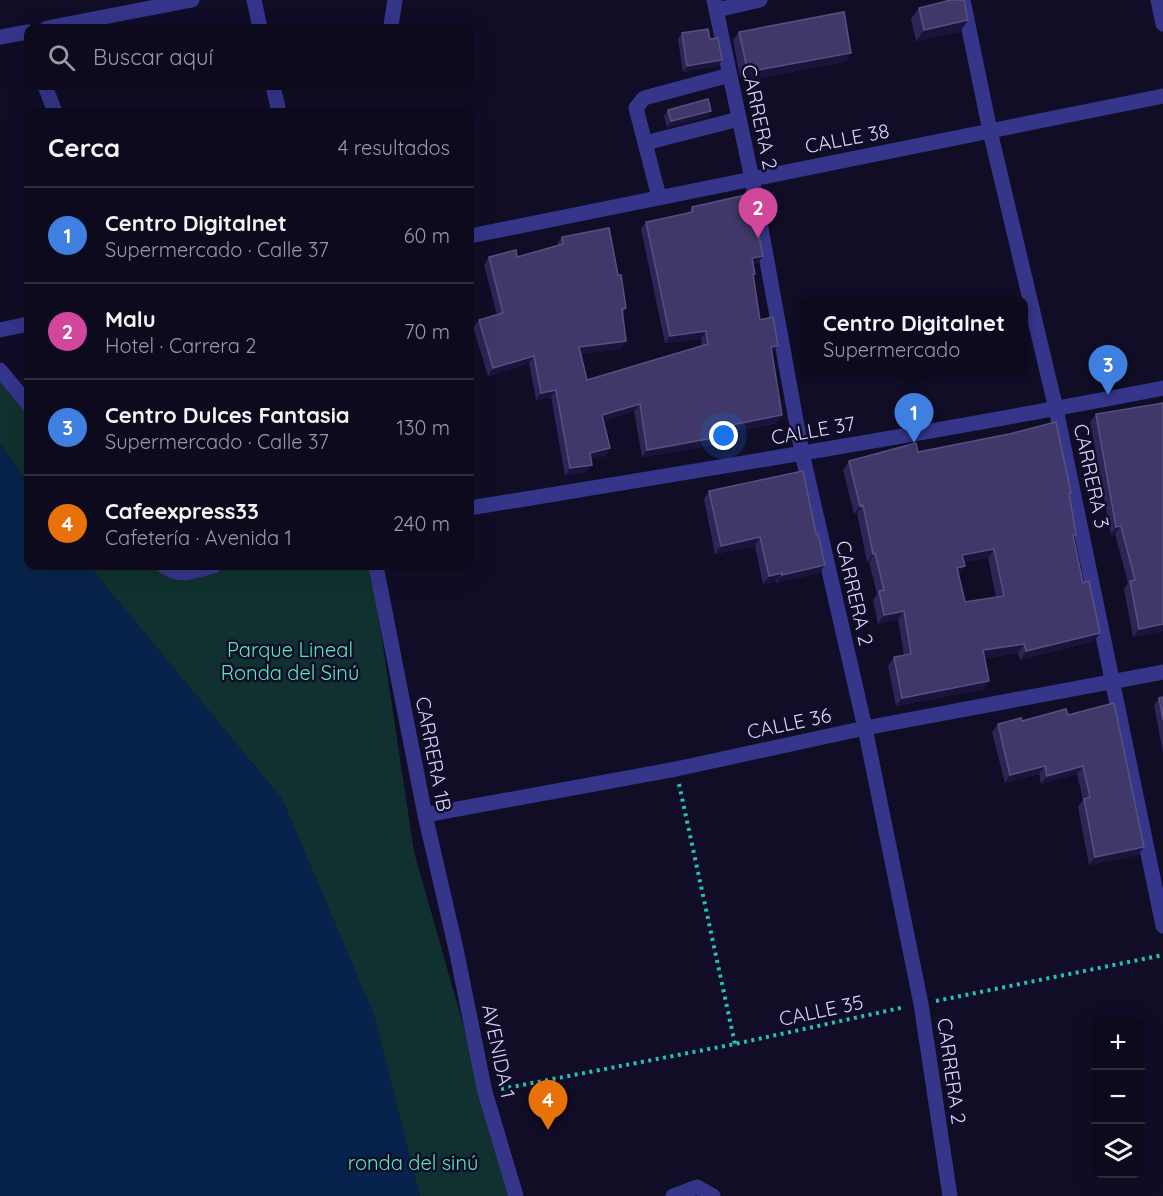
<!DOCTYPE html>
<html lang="es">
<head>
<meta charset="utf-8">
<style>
	:root { --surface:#0d0a1d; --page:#1b182a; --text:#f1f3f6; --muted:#9a9aa4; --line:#2d2b3b; --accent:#00effe }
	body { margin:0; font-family:Quicksand,sans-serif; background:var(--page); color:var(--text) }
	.controls { position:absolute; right:18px; bottom:18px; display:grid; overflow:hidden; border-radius:12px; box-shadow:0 6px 24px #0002 }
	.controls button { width:54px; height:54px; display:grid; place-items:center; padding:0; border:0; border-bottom:2px solid var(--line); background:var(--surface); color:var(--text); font:30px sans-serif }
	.you { position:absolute; left:724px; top:436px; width:21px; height:21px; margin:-15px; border:4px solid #fff; border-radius:50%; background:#1a73e8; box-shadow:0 0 0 9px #1a73e833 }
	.badge { display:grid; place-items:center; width:39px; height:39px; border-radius:50%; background:var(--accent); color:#fff; font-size:20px; font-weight:700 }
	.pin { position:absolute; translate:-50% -50px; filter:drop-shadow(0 2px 3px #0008) }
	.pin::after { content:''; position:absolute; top:32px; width:21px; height:18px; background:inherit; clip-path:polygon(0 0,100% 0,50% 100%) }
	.popup { position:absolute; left:800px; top:296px; width:228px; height:78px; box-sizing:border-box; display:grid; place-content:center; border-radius:12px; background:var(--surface); filter:drop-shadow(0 2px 4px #0005); font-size:20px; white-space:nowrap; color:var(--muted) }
	.popup b { font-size:22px; color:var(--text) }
	.popup::after { content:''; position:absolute; left:50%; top:100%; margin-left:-12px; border:12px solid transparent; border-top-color:var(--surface) }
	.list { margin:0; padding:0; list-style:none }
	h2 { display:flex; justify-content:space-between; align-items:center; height:78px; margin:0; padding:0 24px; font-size:26px }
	h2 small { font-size:20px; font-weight:400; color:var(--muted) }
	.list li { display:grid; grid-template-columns:39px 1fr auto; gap:18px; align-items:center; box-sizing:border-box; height:96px; padding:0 24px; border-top:2px solid var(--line) }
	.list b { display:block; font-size:22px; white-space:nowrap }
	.list p { margin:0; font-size:20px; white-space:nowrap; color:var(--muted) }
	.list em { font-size:20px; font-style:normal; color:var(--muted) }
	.icon { flex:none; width:33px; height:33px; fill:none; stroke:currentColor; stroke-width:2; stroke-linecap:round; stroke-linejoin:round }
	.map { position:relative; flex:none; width:1163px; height:1196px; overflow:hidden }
	.search { position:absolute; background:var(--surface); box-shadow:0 6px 24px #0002; left:24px; top:24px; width:450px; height:66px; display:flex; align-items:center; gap:15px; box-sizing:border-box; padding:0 21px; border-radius:12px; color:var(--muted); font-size:22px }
	.panel { position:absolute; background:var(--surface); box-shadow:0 6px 24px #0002; left:24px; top:108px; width:450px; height:462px; border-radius:12px }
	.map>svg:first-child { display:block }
	.green { fill:#10312f }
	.water { fill:#08234b }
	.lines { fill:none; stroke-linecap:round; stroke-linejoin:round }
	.path { stroke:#25c1b1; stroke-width:4; stroke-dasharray:3 4.5; stroke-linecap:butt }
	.minor { stroke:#35358a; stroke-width:15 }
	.wall { fill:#2d2556; fill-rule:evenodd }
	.shaded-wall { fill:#1a143b }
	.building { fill:#3f3868; stroke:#575080; stroke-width:1.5; fill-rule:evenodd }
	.labels { text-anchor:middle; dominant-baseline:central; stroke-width:5; stroke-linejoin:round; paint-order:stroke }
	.street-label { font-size:20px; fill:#d6d3ff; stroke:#110d27 }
	.park-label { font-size:20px; fill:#55e9be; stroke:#110d27 }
</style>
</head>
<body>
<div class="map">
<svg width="1163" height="1196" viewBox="0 0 1163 1196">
	<rect width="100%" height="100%" fill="#110d27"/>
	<path class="green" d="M0 369 28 404V483L0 443Z
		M89 566H159L189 575 226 566H371L414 852 512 1196H384L340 935 282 799Z"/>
	<path class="water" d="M0 443 28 483V566H89L282 799 374 1014 420 1196H0Z"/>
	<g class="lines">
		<path class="path" d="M679 784 735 1044
			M936 1001 1163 955
			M501 1089 735 1044 905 1007"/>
		<path class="minor" d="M254 0 260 28
			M714 0 752 179 802 453 865 728 921 1004 950 1196
			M963 0 990 131 1056 409 1163 926
			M1158 0 1163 24
			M717 10 760 0
			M391 25 395 0
			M47 28 192 0
			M0 37 28 32
			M45 86 55 112
			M273 86 279 112
			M645 143 739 119
			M659 197 636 108 644 98 730 75
			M470 236 1163 96
			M0 330 28 324
			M0 370 28 404
			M470 508C701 470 933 433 1163 388
			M164 566C180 579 195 570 214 566
			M376 566 425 815 456 949 485 1092 516 1196
			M425 815 676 769 865 728 1163 672
			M673 1196 697 1187 713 1196"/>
	</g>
	<path class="wall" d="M919 8 968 20 960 32 916 41 911 19Z
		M739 32 851 53 845 62 752 79 740 77 733 40Z
		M682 33 710 39 722 60 718 66 683 72 678 39Z
		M668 110 711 111 707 117 667 127 664 116Z
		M692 207 758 263 753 264V276L760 320 772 353 777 423 718 434 714 445 642 457 634 411 603 421 610 448 605 456 591 459 586 472 565 476 551 397 536 400 529 363 488 376 473 327 479 320 497 315 484 265 489 257H517L557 246V244L562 237 618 275 626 308 623 314 621 349 581 354 587 380 702 346 701 339 665 343 641 229 646 222 688 213Z
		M1096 414 1163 631 1133 637 1124 589 1128 583 1115 534 1111 535 1090 422Z
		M918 452 1071 493 1069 496 1076 535 1073 538 1094 641 1020 660 1018 653 985 658 989 681 983 689 896 706 888 666 894 657 904 655 898 619 878 624 873 600 877 594 869 562H867L857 513 854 514 843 470 849 461ZM988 558 996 597 965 602 958 575 964 562Z
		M709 491 816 534 825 565 819 573 776 583V581L763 584 755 546 715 554 704 499Z
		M1163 697V753L1154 705 1159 698Z
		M1068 715 1144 847 1138 855 1089 865 1078 807 1083 800 1077 774 1041 784 1039 774 1005 783 992 732 998 724Z"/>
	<path class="shaded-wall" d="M968 20 960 32 916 41 924 30Z
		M851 53 845 62 752 79 740 77 747 68Z
		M722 60 718 66 683 72 687 66Z
		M711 111 707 117 667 127 671 121Z
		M763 256 758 263 747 266 752 258Z
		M706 331 701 339 665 343 670 336Z
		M626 341 621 349 574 355 579 347Z
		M778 346 772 353 771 347Z
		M534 356 529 363 488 376 493 368Z
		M556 390 551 397 536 400 541 393Z
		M640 404 634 411 597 423 602 415Z
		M782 415 777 423 712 435 717 428Z
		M719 437 714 445 642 457 647 450Z
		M610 448 605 456 585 461 590 453Z
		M592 465 586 472 565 476 570 468Z
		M863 505 857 513 854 514 860 506Z
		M1121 526 1115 534 1111 535 1116 527Z
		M760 537 755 546 715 554 721 546Z
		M994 549 988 558 956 563 962 555Z
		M875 553 869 562H867L873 554Z
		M825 565 819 573 776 583 782 575Z
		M965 566 959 575 951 577 957 568Z
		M782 573 776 581 763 584 769 576Z
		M904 611 898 619 878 624 884 615Z
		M1163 624V631L1133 637 1139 629Z
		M1100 633 1094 641 1020 660 1026 651Z
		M1024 644 1018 653 977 659 983 650Z
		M989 681 983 689 896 706 902 698Z
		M1045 766 1039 774 1005 783 1010 775Z
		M1083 766 1077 774 1041 784 1047 776Z
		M1144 847 1138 855 1089 865 1095 857Z"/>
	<path class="building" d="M951 0H964L968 20 924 30 919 8Z
		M844 12 851 53 758 70 747 68 739 32Z
		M708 29 710 39 718 38 722 60 687 66 682 33Z
		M708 99 711 111 671 121 668 110Z
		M750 194 763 256 752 258 755 274H753L760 320 773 317 778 346 771 347 782 415 717 428 719 437 647 450 640 404 602 415 610 448 590 453 592 465 570 468 556 390 541 393 534 356 493 368 479 320 503 313 489 257 516 250 517 257 563 244 562 237 609 228 618 275H621L626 308 622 309 626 341 579 347 587 380 708 344 706 331 670 336 646 222 693 212 692 207Z
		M1163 403V624L1139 629 1130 581 1135 580 1121 526 1116 527 1096 414Z
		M1056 422 1071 493H1069L1076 535H1073L1083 583 1089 581 1100 633 1026 651 1024 644 983 650 989 681 902 698 894 657 911 654 904 611 884 615 879 591 884 590 875 553 873 554 863 505 860 506 849 461 916 443 918 452 1009 434ZM994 549 1004 596 965 602 957 568 965 566 962 555Z
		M803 471 816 534H818L825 565 782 575V573L769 576 760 537 721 546 709 491Z
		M1163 697V720L1159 698Z
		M1114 703 1144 847 1095 857 1084 799 1090 797 1083 766 1047 776 1045 766 1010 775 998 724 1021 718 1022 721 1066 709 1068 715Z"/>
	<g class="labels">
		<g class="street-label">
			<text transform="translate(760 117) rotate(78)">CARRERA 2</text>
			<text transform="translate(847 138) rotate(-11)">CALLE 38</text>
			<text transform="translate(813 430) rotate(-10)">CALLE 37</text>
			<text transform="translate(1092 476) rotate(78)">CARRERA 3</text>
			<text transform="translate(855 593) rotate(77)">CARRERA 2</text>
			<text transform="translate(789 723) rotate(-12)">CALLE 36</text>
			<text transform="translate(434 754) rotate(79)">CARRERA 1B</text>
			<text transform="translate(821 1010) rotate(-12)">CALLE 35</text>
			<text transform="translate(499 1051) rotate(78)">AVENIDA 1</text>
			<text transform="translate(952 1071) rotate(82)">CARRERA 2</text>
		</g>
		<g class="park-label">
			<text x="290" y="649">Parque Lineal<tspan x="290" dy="23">Ronda del Sinú</tspan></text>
			<text x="413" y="1162">ronda del sinú</text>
		</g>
	</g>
</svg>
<div class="controls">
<button>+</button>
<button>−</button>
<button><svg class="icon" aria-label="layers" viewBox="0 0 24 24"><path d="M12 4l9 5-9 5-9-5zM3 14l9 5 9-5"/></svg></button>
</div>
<div class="you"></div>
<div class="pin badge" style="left:914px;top:443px;background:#3f7fe0">1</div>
<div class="popup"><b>Centro Digitalnet</b>Supermercado</div>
<div class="pin badge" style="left:758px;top:238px;background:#d1479c">2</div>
<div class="pin badge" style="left:1108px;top:395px;background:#3f7fe0">3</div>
<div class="pin badge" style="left:548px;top:1130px;background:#e8710a">4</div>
<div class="search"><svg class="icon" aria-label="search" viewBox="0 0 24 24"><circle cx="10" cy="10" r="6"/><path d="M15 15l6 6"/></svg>Buscar aquí</div>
<section class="panel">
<h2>Cerca<small>4 resultados</small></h2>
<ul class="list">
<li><span class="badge" style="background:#3f7fe0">1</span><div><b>Centro Digitalnet</b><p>Supermercado · Calle 37</p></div><em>60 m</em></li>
<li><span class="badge" style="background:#d1479c">2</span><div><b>Malu</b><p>Hotel · Carrera 2</p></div><em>70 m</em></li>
<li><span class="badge" style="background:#3f7fe0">3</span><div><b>Centro Dulces Fantasia</b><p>Supermercado · Calle 37</p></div><em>130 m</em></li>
<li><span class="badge" style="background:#e8710a">4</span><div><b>Cafeexpress33</b><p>Cafetería · Avenida 1</p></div><em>240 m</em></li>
</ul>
</section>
</div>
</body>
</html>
